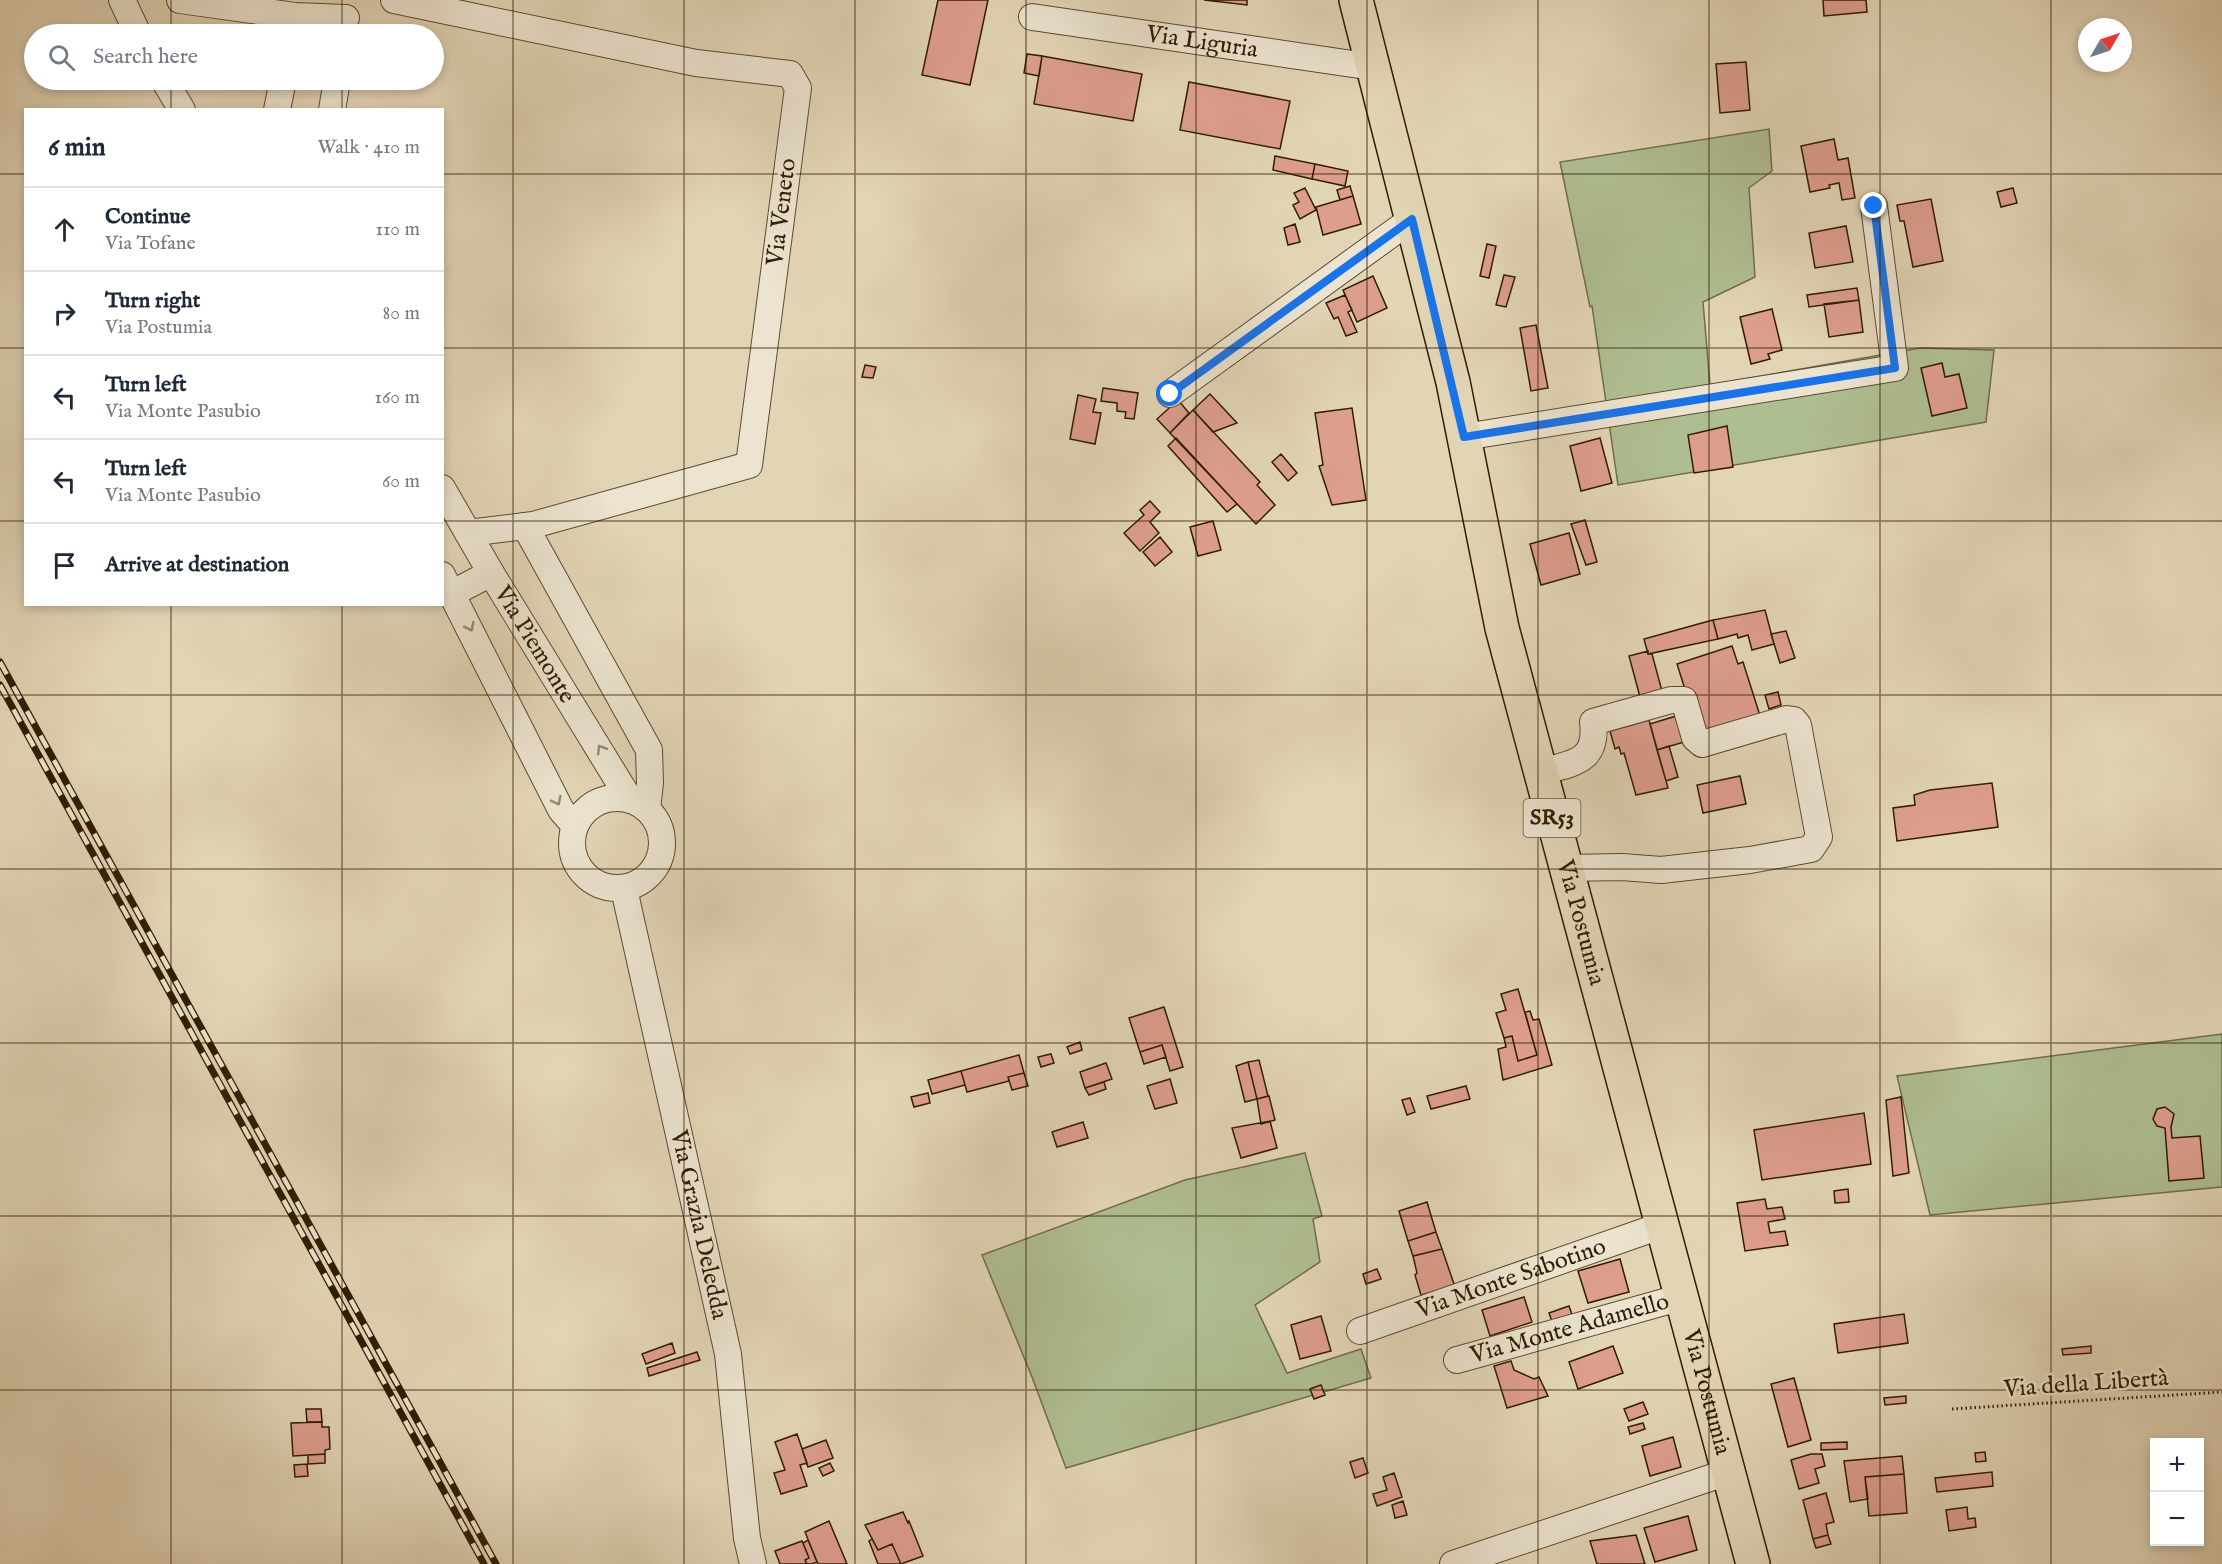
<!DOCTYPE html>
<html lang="en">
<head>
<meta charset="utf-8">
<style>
	:root { --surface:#fff; --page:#f2f2f3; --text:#1f2937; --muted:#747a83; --line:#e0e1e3 }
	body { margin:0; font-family:"IM FELL English",serif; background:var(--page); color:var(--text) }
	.controls { position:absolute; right:18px; bottom:18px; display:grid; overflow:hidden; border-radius:0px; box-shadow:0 3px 9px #0003 }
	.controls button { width:54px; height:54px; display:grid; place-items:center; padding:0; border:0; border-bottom:2px solid var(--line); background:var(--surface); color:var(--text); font:30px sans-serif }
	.compass { position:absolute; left:2078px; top:18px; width:54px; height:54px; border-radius:50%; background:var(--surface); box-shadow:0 3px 9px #0003; rotate:51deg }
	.stop { position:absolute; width:18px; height:18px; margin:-14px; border:4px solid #1a73e8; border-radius:50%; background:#fff }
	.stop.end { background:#1a73e8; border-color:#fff; box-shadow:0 2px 6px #0008 }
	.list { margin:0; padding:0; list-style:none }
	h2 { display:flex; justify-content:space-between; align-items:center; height:78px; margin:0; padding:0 24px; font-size:26px }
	h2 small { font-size:20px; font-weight:400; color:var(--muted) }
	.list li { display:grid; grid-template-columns:39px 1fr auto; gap:18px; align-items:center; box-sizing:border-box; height:84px; padding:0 24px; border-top:2px solid var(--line) }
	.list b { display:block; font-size:22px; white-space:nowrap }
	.list p { margin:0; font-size:20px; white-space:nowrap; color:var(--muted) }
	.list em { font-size:20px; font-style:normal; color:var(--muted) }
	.icon { flex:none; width:33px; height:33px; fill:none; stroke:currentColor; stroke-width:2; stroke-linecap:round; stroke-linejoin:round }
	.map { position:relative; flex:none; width:2222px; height:1564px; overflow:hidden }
	.search { position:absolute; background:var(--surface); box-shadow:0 3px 9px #0003; left:24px; top:24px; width:420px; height:66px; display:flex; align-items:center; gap:15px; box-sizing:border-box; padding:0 21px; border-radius:33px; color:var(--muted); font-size:22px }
	.panel { position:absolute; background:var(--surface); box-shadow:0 3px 9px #0003; left:24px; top:108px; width:420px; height:498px; border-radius:0px }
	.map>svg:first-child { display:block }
	.green { fill:#afbe91; stroke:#706e49; stroke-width:1.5 }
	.building { fill:#de9e8e; stroke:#301d01; stroke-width:1.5 }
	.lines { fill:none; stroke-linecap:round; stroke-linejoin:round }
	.minor-casing { stroke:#5c4b2e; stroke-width:28 }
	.major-casing { stroke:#301d01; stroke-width:36 }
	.path { stroke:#301d01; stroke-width:3; stroke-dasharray:1.5 3; stroke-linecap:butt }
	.minor { stroke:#ece4d0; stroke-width:26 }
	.major { stroke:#e2d5b6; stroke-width:33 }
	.rail-casing { stroke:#301d01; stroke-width:7 }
	.rail { stroke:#ece4d0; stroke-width:4.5; stroke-dasharray:14; stroke-linecap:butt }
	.oneway { stroke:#978a73 }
	.route { stroke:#1a73e8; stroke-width:8 }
	.grid { fill:none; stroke:#301d01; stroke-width:1.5; stroke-opacity:0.55 }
	.labels { text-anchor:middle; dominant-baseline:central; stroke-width:5; stroke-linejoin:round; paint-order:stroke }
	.shield { fill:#ece4d0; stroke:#68593f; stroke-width:1.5 }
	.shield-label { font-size:22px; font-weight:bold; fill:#301d01 }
	.street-label { font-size:24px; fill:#301d01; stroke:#ece4d0 }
</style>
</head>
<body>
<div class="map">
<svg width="2222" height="1564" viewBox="0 0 2222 1564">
	<rect width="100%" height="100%" fill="#e2d5b6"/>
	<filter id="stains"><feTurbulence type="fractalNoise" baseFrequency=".00333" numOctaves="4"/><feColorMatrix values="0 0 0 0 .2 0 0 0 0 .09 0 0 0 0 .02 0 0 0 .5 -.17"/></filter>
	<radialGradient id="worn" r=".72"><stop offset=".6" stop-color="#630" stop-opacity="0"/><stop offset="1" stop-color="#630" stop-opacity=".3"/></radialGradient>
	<path class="green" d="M1769 129 1772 171 1749 188 1755 277 1703 302 1710 385 1920 348 1994 350 1986 422 1618 485 1592 306 1590 307 1560 162Z
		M2222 1034V1187L1930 1215 1897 1076Z
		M1305 1153 1322 1216 1313 1219 1320 1262 1255 1305 1287 1373 1361 1349 1371 1378 1066 1468 1032 1377 982 1255 1185 1180Z"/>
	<path class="building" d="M938 0H988L970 85 922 75Z
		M1204 0H1247V5Z
		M1823 0H1866L1867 12 1824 16Z
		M1027 54 1042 56 1039 76 1024 73Z
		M1042 56 1142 74 1133 121 1034 104Z
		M1746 62 1750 110 1720 113 1716 64Z
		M1189 82 1290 101 1280 149 1180 130Z
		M1834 139 1838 160 1848 158 1855 198 1842 200 1839 183 1829 185 1830 188 1810 192 1801 146Z
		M1275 156 1315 164 1312 179 1273 170Z
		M1315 164 1348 171 1345 186 1312 179Z
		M1350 186 1353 196 1340 200 1337 190Z
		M1305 188 1316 210 1300 219 1293 205 1299 202 1294 193Z
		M2013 188 2017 203 2001 207 1997 192Z
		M1353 196 1361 224 1323 235 1316 207Z
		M1931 199 1943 261 1913 267 1904 221H1900L1897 205Z
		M1295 224 1300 242 1288 245 1284 228Z
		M1846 226 1853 262 1815 268 1809 233Z
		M1487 244 1496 246 1489 278 1480 276Z
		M1504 275 1515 277 1506 307 1496 305Z
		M1373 276 1387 308 1357 322 1343 290Z
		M1857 288 1859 300 1809 307 1807 295Z
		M1345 295 1352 310 1348 312 1357 332 1346 336 1338 317 1334 319 1326 303Z
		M1859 300 1863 332 1829 337 1824 304Z
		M1772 309 1782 350 1768 354 1770 359 1751 364 1740 317Z
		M1536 325 1548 388 1531 391 1520 328Z
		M1942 363 1945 377 1959 374 1967 408 1932 416 1921 368Z
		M865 365 876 367 873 378 862 377Z
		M1103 388 1138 393 1134 419 1125 418 1126 412 1117 411V403L1101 401Z
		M1210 394 1237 423 1213 432 1193 410Z
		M1078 395 1096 399 1093 412 1101 413 1095 444 1070 439Z
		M1178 400 1189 413 1170 433 1157 419Z
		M1352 408 1366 500 1332 505 1319 466 1323 465 1315 413Z
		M1193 410 1260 482 1257 485 1275 505 1256 524 1170 433Z
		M1727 426 1733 467 1694 473 1688 435Z
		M1176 438 1237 504 1227 512 1168 446Z
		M1600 438 1612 483 1581 491 1570 446Z
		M1281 454 1297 473 1288 481 1272 462Z
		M1150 501 1160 512 1150 522 1159 533 1140 551 1124 533 1144 515 1140 510Z
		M1585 520 1597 562 1586 565 1571 524Z
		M1213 521 1221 550 1198 556 1190 527Z
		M1569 533 1580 574 1541 585 1530 544Z
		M1160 537 1172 552 1155 566 1143 552Z
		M1765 610 1774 644 1752 650 1748 635 1738 638 1737 634 1718 639 1713 620Z
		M1713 620 1718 639 1648 654 1644 639Z
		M1786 631 1795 658 1780 663 1771 634Z
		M1732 646 1738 664 1743 662 1762 722 1701 740 1677 664Z
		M1648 651V654H1652L1662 691 1640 697 1629 656Z
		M1778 692 1781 705 1769 709 1765 695Z
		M1676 716 1684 742 1657 750 1650 724Z
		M1649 720 1668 788 1636 795 1624 753 1621 754 1619 747 1615 749 1610 731Z
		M1669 746 1678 777 1666 781 1657 750Z
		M1740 776 1746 804 1703 813 1697 785Z
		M1992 783 1998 827 1897 841 1893 808 1915 805 1914 795 1930 790Z
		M1518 989 1537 1055 1518 1061 1512 1036 1504 1038 1496 1013 1506 1010 1501 994Z
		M1164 1007 1183 1067 1170 1071 1162 1045 1140 1052 1129 1018Z
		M1530 1011 1533 1020 1539 1019 1552 1065 1503 1080 1498 1049 1506 1047 1504 1038 1512 1036 1518 1061 1537 1055 1525 1012Z
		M1080 1042 1082 1050 1070 1054 1067 1047Z
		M1162 1045 1166 1057 1144 1064 1140 1052Z
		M1051 1054 1054 1063 1041 1067 1038 1057Z
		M1019 1055 1024 1073 1008 1077 1009 1081 967 1092 961 1071Z
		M1259 1060 1268 1096 1257 1099 1248 1062Z
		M1248 1062 1257 1099 1245 1102 1236 1066Z
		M1106 1063 1112 1079 1085 1088 1080 1072Z
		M961 1071 965 1085 932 1094 928 1080Z
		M1024 1073 1028 1086 1012 1090 1008 1077Z
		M1170 1079 1177 1103 1155 1109 1147 1086Z
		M1104 1082 1106 1089 1089 1095 1085 1088Z
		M1466 1086 1470 1099 1431 1109 1427 1096Z
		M928 1093 930 1103 914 1107 911 1097Z
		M1269 1096 1275 1120 1261 1124 1257 1099Z
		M1901 1097 1909 1173 1893 1176 1886 1100Z
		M1410 1098 1415 1112 1407 1115 1402 1100Z
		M2165 1107 2174 1114 2171 1127 2172 1138 2200 1136 2204 1178 2169 1181 2165 1128 2157 1126 2153 1119 2157 1109Z
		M1864 1113 1871 1164 1762 1180 1754 1130Z
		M1270 1121 1277 1148 1241 1158 1232 1128Z
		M1083 1122 1088 1138 1057 1147 1052 1132Z
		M1848 1189 1849 1202 1835 1203 1834 1191Z
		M1765 1199 1767 1209 1782 1207 1785 1219 1768 1222 1770 1233 1785 1231 1788 1245 1745 1251 1737 1203Z
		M1427 1202 1436 1232 1408 1241 1399 1211Z
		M1436 1232 1442 1249 1413 1256 1408 1241Z
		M1442 1249 1455 1287 1421 1295 1415 1275 1417 1273 1413 1256Z
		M1620 1259 1629 1292 1588 1303 1578 1271Z
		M1377 1269 1381 1279 1366 1284 1363 1274Z
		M1524 1297 1532 1322 1490 1336 1482 1310Z
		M1569 1306 1575 1323 1555 1330 1549 1313Z
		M1904 1314 1908 1343 1838 1353 1834 1324Z
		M1321 1316 1331 1351 1300 1359 1291 1325Z
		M672 1343 675 1353 646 1364 642 1354Z
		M1613 1346 1623 1373 1578 1389 1569 1362Z
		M2091 1346V1353L2063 1355 2062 1349Z
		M697 1352 700 1360 649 1376 647 1368Z
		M1511 1361 1514 1370 1534 1379 1539 1377 1548 1396 1507 1408 1494 1366Z
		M1794 1378 1811 1440 1788 1447 1771 1384Z
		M1321 1385 1325 1395 1314 1399 1310 1389Z
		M1906 1396V1403L1885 1405 1884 1398Z
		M1643 1402 1648 1414 1629 1421 1624 1409Z
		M306 1409H321L322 1422H307Z
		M322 1422V1427H329L330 1449 325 1450V1454L293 1456 291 1423Z
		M1643 1423 1645 1429 1630 1434 1628 1427Z
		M797 1434 807 1463 800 1465 807 1486 781 1494 774 1473 785 1470 775 1442Z
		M1673 1437 1681 1467 1650 1476 1642 1446Z
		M826 1440 833 1458 808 1467 802 1449Z
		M1847 1442V1449L1821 1450V1443Z
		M1985 1452 1986 1461 1976 1462 1975 1453Z
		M325 1454V1463L308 1464V1455Z
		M1811 1454H1822L1825 1466 1815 1469 1819 1483 1799 1489 1791 1460Z
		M1902 1456 1904 1474 1865 1477 1868 1499 1850 1502 1844 1461Z
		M1363 1458 1368 1473 1355 1478 1350 1462Z
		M830 1463 834 1471 823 1476 819 1468Z
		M307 1464 308 1476 295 1477 294 1465Z
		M1992 1472 1993 1486 1937 1492 1935 1478Z
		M1394 1473 1402 1497 1377 1506 1373 1494 1387 1490 1383 1477Z
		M1904 1474 1907 1513 1869 1516 1865 1477Z
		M1826 1493 1834 1522 1826 1524 1828 1535 1813 1539 1803 1500Z
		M1403 1501 1407 1515 1395 1518 1392 1505Z
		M1967 1507 1968 1519 1975 1518 1976 1527 1949 1531 1946 1510Z
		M903 1512 908 1523 909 1521 923 1556 901 1564 892 1544 878 1550 865 1525Z
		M1688 1516 1697 1550 1655 1562 1644 1528Z
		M829 1521 847 1564H818L805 1532Z
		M1636 1535 1645 1564H1597L1590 1541Z
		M1828 1535 1831 1544 1816 1548 1813 1539Z
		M872 1539 878 1550 892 1544 901 1564H878L869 1541Z
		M808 1540 817 1562 812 1564H807L805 1560 809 1558 803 1543Z
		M802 1541 809 1558 805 1560 807 1564H780L775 1551Z"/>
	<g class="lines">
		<defs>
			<g id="minor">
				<path d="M122 0 138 34"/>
				<path d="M180 0 295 16 346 18"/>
				<path d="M394 0 696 63 790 74 798 88 749 465 533 525 468 533"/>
				<path id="s1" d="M1032 17 1373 67"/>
				<path d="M164 80 182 110"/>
				<path d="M277 110 283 80"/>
				<path d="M332 110 337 80"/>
				<path d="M1170 394 1412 219"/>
				<path d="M1464 437 1895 368 1874 206"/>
				<path id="s2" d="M442 488 491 573 630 800"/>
				<path d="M525 526 649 750 650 783 647 809"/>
				<path d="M442 575 561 810 575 826"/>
				<path d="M453 593 491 573"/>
				<path d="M1540 772C1572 763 1598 763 1593 722L1671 700H1684L1695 738 1702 744 1787 719 1794 720 1798 725 1819 837 1811 849 1750 860 1661 870 1622 867 1566 868"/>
				<circle cx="617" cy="843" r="45"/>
				<path id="s3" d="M624 889 728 1354 747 1538 753 1564"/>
				<path id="s4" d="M1360 1331 1663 1225"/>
				<path id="s5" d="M1457 1360 1682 1297"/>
				<path d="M1453 1564 1728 1472"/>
			</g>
			<g id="major">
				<path id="s6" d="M1356 0 1453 382 1502 628 1753 1564"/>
			</g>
		</defs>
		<use href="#minor" class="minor-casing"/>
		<use href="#major" class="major-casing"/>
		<path class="path" d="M1952 1409 2222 1392"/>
		<use href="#minor" class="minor"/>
		<use href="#major" class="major"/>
		<defs>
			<path id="rail" d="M0 662 496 1564
				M0 685 484 1564"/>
		</defs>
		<use href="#rail" class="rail-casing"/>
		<use href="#rail" class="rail"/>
	</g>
	<defs><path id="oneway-chevron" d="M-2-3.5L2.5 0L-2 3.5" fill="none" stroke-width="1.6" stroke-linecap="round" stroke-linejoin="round" transform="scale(1.5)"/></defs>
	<g class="oneway">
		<use href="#oneway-chevron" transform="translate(470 627) rotate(63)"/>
		<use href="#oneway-chevron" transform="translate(601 749) rotate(-122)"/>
		<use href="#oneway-chevron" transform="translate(557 801) rotate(63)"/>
	</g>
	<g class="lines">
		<path class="route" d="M1170 394 1412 219 1464 437 1895 368 1874 206"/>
	</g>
	<path class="grid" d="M171 0V34M342 0V34M513 0V1564M684 0V1564M855 0V1564M1026 0V1564M1196 0V1564M1367 0V1564M1538 0V1564M1709 0V1564M1880 0V1564M2051 0V1564M171 80V110M342 80V110M0 174H26M442 174H2222M0 348H26M442 348H2222M0 521H26M442 521H2222M171 604V1564M342 604V1564M0 695H2222M0 869H2222M0 1043H2222M0 1216H2222M0 1390H2222"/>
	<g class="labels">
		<rect class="shield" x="1523.5" y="799" width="57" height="38" rx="4.5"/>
		<g class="shield-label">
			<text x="1552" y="818">SR53</text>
		</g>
		<g class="street-label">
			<text stroke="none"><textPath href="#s1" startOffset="172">Via Liguria</textPath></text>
			<text transform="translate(782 212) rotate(-83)">Via Veneto</text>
			<text stroke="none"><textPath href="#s2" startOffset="182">Via Piemonte</textPath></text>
			<text stroke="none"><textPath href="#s6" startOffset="950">Via Postumia</textPath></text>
			<text stroke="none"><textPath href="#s3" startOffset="344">Via Grazia Deledda</textPath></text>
			<text stroke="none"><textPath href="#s4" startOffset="160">Via Monte Sabotino</textPath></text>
			<text stroke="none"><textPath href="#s5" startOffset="117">Via Monte Adamello</textPath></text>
			<text transform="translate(2086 1384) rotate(-4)">Via della Libertà</text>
			<text stroke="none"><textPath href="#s6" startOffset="1436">Via Postumia</textPath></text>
		</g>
	</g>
	<rect width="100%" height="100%" filter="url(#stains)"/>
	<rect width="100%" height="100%" fill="url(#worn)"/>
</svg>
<div class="controls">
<button>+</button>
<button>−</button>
</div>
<svg class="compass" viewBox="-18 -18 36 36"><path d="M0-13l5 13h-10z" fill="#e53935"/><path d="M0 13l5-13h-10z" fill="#747a83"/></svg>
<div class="stop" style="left:1170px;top:394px"></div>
<div class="stop end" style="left:1874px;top:206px"></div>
<div class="search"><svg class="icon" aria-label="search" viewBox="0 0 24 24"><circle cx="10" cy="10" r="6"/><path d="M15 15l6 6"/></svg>Search here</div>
<section class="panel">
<h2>6 min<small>Walk · 410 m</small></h2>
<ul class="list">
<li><svg class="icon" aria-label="ahead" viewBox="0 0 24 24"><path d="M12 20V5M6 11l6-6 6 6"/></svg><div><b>Continue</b><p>Via Tofane</p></div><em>110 m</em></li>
<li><svg class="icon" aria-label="right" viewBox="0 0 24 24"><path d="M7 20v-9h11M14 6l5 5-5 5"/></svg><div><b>Turn right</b><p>Via Postumia</p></div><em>80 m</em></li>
<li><svg class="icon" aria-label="left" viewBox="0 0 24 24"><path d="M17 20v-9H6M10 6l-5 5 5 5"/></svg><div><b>Turn left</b><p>Via Monte Pasubio</p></div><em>160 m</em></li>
<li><svg class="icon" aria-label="left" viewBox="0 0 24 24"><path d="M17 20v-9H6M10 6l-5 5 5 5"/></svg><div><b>Turn left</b><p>Via Monte Pasubio</p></div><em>60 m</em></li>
<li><svg class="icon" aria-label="arrive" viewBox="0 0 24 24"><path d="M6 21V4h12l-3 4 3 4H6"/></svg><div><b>Arrive at destination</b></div></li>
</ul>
</section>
</div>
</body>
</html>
